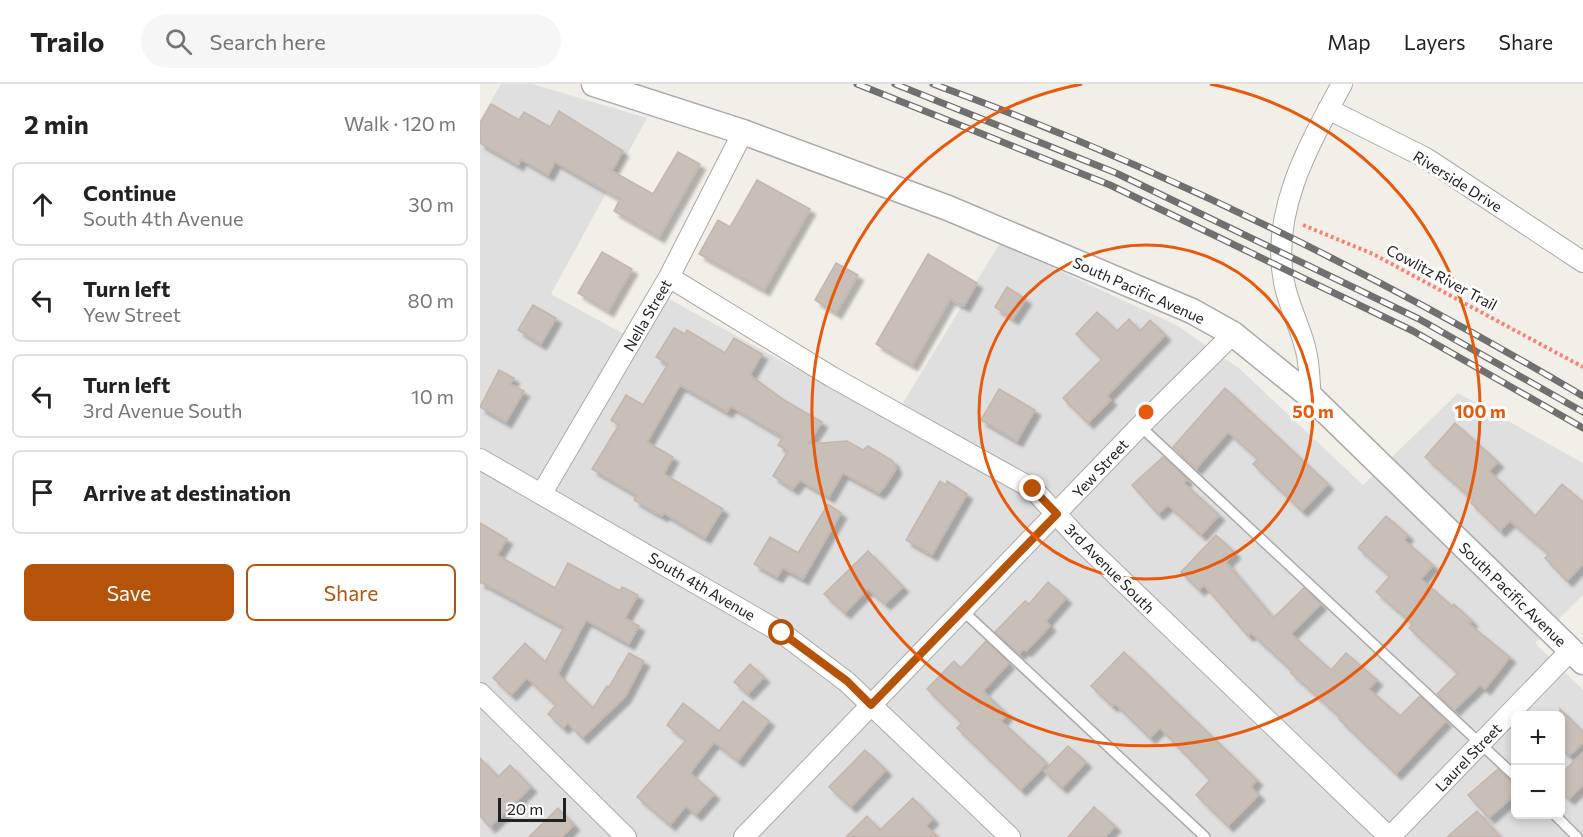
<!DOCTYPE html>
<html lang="en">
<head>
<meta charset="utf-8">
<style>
	:root { --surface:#fff; --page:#f6f6f6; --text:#222; --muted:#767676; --line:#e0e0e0; --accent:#b45309 }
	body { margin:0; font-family:Commissioner,sans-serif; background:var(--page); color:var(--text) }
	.controls { position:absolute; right:18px; bottom:18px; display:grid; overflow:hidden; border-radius:9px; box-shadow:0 3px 9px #0003 }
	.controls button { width:54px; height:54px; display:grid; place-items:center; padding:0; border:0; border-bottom:2px solid var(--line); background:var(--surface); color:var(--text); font:30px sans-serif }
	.scale { position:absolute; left:18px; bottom:15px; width:68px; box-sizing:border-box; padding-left:6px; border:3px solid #222; border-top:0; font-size:16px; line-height:21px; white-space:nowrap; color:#222; -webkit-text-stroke:4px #fff; paint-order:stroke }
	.stop { position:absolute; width:18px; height:18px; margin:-14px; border:4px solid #b45309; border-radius:50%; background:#fff }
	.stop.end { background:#b45309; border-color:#fff; box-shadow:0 2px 6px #0008 }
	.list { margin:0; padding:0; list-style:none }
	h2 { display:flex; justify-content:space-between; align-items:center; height:78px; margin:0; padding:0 24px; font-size:26px }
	h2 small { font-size:20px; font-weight:400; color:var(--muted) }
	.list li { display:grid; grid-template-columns:39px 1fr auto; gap:18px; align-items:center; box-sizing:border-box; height:84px; margin:0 12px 12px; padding:0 12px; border:2px solid var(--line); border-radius:9px }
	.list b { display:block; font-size:22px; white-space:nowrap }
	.list p { margin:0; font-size:20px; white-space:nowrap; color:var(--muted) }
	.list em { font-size:20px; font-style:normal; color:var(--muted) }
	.actions { display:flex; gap:12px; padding:18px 24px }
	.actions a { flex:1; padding:14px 0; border:2px solid var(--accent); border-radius:9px; text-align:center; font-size:21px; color:var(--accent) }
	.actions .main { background:var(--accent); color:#fff }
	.icon { flex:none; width:33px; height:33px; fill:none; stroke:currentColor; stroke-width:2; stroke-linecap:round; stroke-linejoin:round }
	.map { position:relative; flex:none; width:1103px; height:753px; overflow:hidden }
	header { display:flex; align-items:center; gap:36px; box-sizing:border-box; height:84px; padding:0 30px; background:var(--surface); border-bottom:2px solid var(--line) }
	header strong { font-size:28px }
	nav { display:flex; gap:33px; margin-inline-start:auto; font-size:21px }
	.search { width:420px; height:54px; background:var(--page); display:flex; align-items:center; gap:15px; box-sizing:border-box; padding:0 21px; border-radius:33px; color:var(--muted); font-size:22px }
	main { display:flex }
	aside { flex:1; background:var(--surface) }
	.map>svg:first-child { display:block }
	.residential { fill:#e0dfdf; fill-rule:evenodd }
	.building { fill:#c7bfb8; stroke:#c4b6ab; stroke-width:1.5; filter:url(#shadow) }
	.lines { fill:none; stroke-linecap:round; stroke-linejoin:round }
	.service-casing { stroke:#a9a9a9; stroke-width:12 }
	.minor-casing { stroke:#a9a9a9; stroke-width:22 }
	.tertiary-casing { stroke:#a9a9a9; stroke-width:27 }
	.path { stroke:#fa8072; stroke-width:4; stroke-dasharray:3 3; stroke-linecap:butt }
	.service { stroke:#fff; stroke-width:9 }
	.minor { stroke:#fff; stroke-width:20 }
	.tertiary { stroke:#fff; stroke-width:24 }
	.rail-casing { stroke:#707070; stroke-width:7 }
	.rail { stroke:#fff; stroke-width:4.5; stroke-dasharray:14; stroke-linecap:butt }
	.route { stroke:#b45309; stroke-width:8 }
	.ring { fill:none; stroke:#e8590c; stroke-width:3 }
	.labels { text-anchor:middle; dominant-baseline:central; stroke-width:6; stroke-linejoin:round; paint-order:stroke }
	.street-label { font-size:15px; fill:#222; stroke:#fff }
	.centre { fill:#e8590c; stroke:#fff; stroke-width:3 }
	.ring-label { font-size:18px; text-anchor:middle; font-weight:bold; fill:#e8590c; stroke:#fff; stroke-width:6; stroke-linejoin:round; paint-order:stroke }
</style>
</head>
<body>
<header>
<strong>Trailo</strong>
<div class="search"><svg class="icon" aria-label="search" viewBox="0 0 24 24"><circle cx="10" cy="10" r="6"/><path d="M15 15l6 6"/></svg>Search here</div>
<nav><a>Map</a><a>Layers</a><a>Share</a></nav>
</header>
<main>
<aside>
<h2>2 min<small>Walk · 120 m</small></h2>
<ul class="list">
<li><svg class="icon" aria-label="ahead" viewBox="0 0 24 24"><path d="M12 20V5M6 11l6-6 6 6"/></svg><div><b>Continue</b><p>South 4th Avenue</p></div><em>30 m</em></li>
<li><svg class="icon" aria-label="left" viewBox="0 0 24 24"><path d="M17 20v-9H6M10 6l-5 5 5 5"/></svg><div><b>Turn left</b><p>Yew Street</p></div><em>80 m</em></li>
<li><svg class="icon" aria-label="left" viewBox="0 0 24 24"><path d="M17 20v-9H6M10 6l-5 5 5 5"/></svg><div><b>Turn left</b><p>3rd Avenue South</p></div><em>10 m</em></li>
<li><svg class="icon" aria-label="arrive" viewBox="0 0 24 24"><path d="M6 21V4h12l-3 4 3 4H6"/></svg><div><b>Arrive at destination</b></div></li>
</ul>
<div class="actions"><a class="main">Save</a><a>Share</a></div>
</aside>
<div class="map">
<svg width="1103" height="753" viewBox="0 0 1103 753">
	<defs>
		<filter id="shadow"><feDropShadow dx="5.5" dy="5.5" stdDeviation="1.5" flood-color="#0004"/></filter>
	</defs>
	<rect width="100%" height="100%" fill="#f2efe9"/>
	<path class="residential" d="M21 0H52L167 34 71 210 162 260 187 214 412 337 520 159 698 242 760 285 883 401 978 309 1103 379V511L1055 559 1103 606V753H0V36ZM1036 632H1080V730H1036Z"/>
	<path class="building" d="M11 20 39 36 44 28 70 43 79 27 143 67 132 87 173 110 198 68 220 80 179 153 134 127 140 115 75 78 68 91 41 75 38 81 0 59V39Z
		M277 96 330 125 284 206 219 170 238 136 250 143Z
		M122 168 152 185 128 227 98 209Z
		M448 170 497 199 484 222 470 215 432 281 396 260Z
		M356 179 378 191 356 229 335 216Z
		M527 203 546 215 533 235 515 223Z
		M53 221 76 234 61 260 38 246Z
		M617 228 637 247 649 235 660 247 670 236 685 251 627 312 631 316 608 339 583 314 622 275 596 250Z
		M194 244 205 250 207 246 245 269 254 254 282 270 270 291 304 316 342 338 328 360 367 357 383 366 388 362 413 377 416 385 405 402 399 409 363 389 349 413 320 396 313 405 293 392 308 367 298 361 303 353 251 322 247 328 200 301 167 358 193 373 184 390 243 425 225 454 184 429 182 432 154 416 157 411 112 385 139 341 131 336 146 311 163 321 188 280 176 273Z
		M19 286 34 294 30 300 44 307 26 338 0 323Z
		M745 304 848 400 822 427 773 380 778 375 748 348 716 385 693 363Z
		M519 305 555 326 537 357 501 336Z
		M975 339 1018 378 1009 387 1055 432 1082 400 1103 418V480L1087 497 1065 474 1069 470 1030 437 1020 447 991 419 993 416 945 373Z
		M683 373 707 395 704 399 739 431 721 451 688 421 678 430 652 401Z
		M460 397 466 401 467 397 487 410 452 471 426 456Z
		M348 420 361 429 323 495 303 484 297 493 274 480 290 453 318 469Z
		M906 432 928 451 924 456 953 481 941 495 972 522 974 520 992 537 989 540 1030 573 1005 605 1000 601 974 626 957 610 978 589 929 544 933 540 896 508 910 492 878 464Z
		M0 439 27 455 17 471 75 504 88 479 140 507 142 503 158 511 145 534 159 542 149 560 106 536 78 590 113 624 127 602 129 603 149 569 164 577 145 613 102 654 88 639 83 644 68 630 76 621 47 594 31 611 13 594 45 559 65 578 84 543 1 498 0 500Z
		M736 451 755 469 746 478 793 534 824 504 841 520 811 550 851 586 866 569 897 596 889 605 920 632 940 612 966 637 916 690 859 635 860 633 811 589 812 587 771 549 768 552 724 501 719 506 701 488Z
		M388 467 423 503 405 520 388 505 365 529 344 510Z
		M568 498 586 514 566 537 570 542 546 567 543 565 539 570 515 548 545 517 549 520Z
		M506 557 529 579 503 607 527 630 521 637 567 679 541 706 477 644 482 639 447 605 474 577 481 584Z
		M644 568 777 696 771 703 779 711 748 742 716 711 730 696 680 644 670 654 635 620 632 622 611 602Z
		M270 580 284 593 268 610 254 598Z
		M263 617 289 637 258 677 234 658 210 689 234 710 216 731 206 722 190 741 157 713 206 656 187 641 203 619 239 647Z
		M1080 625 1103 648V659L1089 672 1080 663Z
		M588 662 606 678 582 704 564 687Z
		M385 666 406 686 371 723 349 703Z
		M1103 668V701L1089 715 1080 707V691Z
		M0 674 18 693 30 681 51 703 10 743 0 732Z
		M1018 685 1035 701V711L1009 734 988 711Z
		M433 714 453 735 446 742 458 753H366L387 732 400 746Z
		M614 723 635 742 625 753H588Z
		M78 724 94 741 82 753H49Z
		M997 727 1020 753H967Z"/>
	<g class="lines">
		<defs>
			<path id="service" d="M660 342 1036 693
				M482 526 725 753
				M1074 730 1097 753"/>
			<path id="minor" d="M848 25 946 74 1103 178
				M189 193 352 293 553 405 601 457 909 753
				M831 313C829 298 830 282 826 267 821 244 808 221 804 198 790 127 830 59 862 0
				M0 375 302 549 367 598 530 753
				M62 409 189 193 263 48
				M0 609 146 753
				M264 753 660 342 753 250
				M910 753 1091 566"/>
			<path id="tertiary" d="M114 0 263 48 468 124 712 227 753 250 831 313 1103 578"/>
		</defs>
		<use href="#service" class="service-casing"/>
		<use href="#minor" class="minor-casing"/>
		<use href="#tertiary" class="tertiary-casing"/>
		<path class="path" d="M823 141 893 170 1103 283"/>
		<use href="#service" class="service"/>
		<use href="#minor" class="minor"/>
		<use href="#tertiary" class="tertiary"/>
		<defs>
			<path id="rail" d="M377 0 630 101 933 247 1103 344
				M415 0 636 89 939 235 1103 328
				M453 0C679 82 896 190 1103 312"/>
		</defs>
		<use href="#rail" class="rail-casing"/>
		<use href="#rail" class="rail"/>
	</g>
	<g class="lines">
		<path class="route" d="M302 549 367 597 391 621 577 430 553 405"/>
	</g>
	<g class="ring">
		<circle cx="666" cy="328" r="167"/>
		<path d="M730 0A334 334 0 1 1 602 0"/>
	</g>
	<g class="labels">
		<g class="street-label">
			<text transform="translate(978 97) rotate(32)">Riverside Drive</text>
			<text transform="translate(962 193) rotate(28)">Cowlitz River Trail</text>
			<text transform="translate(659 206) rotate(24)">South Pacific Avenue</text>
			<text transform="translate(167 231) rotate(-60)">Nella Street</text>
			<text transform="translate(620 384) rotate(-47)">Yew Street</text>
			<text transform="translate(630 484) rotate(45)">3rd Avenue South</text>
			<text transform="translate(222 502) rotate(30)">South 4th Avenue</text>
			<text transform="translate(1033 510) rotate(44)">South Pacific Avenue</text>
			<text transform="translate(988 673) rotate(-46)">Laurel Street</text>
		</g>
	</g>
	<circle cx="666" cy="328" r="9" class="centre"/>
	<g class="ring-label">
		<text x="833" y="334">50 m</text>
		<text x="1000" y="334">100 m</text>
	</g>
</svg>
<div class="controls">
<button>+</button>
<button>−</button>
</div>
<div class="scale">20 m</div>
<div class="stop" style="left:302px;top:549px"></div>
<div class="stop end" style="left:553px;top:405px"></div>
</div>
</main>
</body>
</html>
